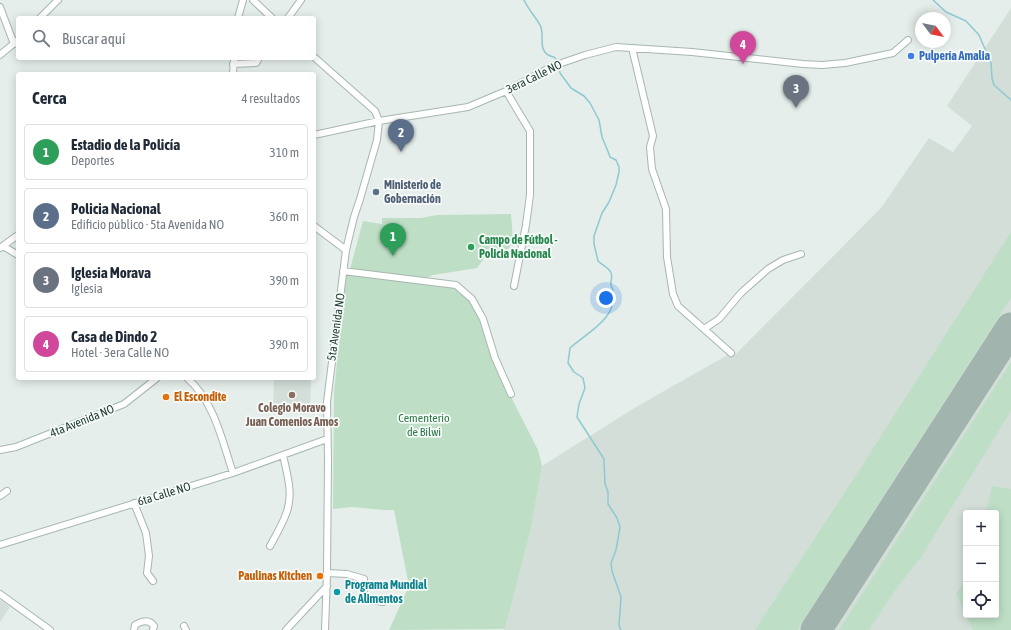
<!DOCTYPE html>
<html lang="es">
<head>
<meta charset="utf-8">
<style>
	:root { --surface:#fff; --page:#f2f2f3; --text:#1f2937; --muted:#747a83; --line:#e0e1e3; --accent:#1a73e8 }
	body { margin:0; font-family:"Asap Condensed",sans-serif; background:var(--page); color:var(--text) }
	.controls { position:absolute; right:12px; bottom:12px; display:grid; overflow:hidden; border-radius:4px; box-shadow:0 2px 10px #0003 }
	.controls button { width:36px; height:36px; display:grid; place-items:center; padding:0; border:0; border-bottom:1px solid var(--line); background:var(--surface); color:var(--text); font:20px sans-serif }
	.compass { position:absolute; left:915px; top:12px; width:36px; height:36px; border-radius:50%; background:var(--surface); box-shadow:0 2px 10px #0003; rotate:122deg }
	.you { position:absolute; left:606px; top:298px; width:14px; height:14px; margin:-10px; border:3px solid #fff; border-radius:50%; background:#1a73e8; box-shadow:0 0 0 6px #1a73e833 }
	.badge { display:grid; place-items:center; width:26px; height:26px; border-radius:50%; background:var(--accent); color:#fff; font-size:13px; font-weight:700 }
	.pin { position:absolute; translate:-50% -33px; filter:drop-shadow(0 1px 2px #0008) }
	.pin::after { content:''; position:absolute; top:21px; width:14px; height:12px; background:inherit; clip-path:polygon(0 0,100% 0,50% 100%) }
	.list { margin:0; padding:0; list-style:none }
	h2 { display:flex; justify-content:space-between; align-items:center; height:52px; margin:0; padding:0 16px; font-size:17px }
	h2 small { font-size:13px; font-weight:400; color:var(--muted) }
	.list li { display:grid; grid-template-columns:26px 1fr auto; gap:12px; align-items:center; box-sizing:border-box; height:56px; margin:0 8px 8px; padding:0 8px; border:1px solid var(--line); border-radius:4px }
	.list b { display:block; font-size:15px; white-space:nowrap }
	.list p { margin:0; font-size:13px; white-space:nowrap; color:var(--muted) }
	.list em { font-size:13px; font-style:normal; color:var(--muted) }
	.icon { flex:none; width:22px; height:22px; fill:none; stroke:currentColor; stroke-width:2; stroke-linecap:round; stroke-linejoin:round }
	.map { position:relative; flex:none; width:1011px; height:630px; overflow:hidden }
	.search { position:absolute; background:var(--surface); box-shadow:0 2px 10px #0003; left:16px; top:16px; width:300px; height:44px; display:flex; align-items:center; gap:10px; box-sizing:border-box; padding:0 14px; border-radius:4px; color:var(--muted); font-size:15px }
	.panel { position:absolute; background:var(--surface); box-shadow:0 2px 10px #0003; left:16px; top:72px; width:300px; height:308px; border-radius:4px }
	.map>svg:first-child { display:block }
	.built { fill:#d3ded9; fill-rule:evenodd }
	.green { fill:#bedfc6 }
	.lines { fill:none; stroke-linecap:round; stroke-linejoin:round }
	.stream { stroke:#8ec9d2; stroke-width:1.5 }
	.runway { stroke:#a2b4ae; stroke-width:31 }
	.minor-casing { stroke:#a7b6b1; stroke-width:8 }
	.minor { stroke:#fff; stroke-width:6 }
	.shop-dot { fill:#3f7fe0; stroke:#f6faf8; stroke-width:1.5 }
	.service-dot { fill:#5c6f8a; stroke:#f6faf8; stroke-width:1.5 }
	.leisure-dot { fill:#2e9e5b; stroke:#f6faf8; stroke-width:1.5 }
	.education-dot { fill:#8d6e63; stroke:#f6faf8; stroke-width:1.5 }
	.food-dot { fill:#e8710a; stroke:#f6faf8; stroke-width:1.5 }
	.culture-dot { fill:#0f9aa8; stroke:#f6faf8; stroke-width:1.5 }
	.labels { text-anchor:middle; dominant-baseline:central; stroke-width:3.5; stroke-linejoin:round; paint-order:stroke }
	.shop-label { font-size:12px; font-weight:bold; fill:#366cbe; stroke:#f6faf8; text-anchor:start }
	.street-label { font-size:12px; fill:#244038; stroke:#f6faf8 }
	.service-label { font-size:12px; font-weight:bold; fill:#4e5e75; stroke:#f6faf8; text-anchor:start }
	.leisure-label { font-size:12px; font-weight:bold; fill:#27864d; stroke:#f6faf8; text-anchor:start }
	.food-label { font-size:12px; font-weight:bold; fill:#c56008; stroke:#f6faf8; text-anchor:start }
	.education-label { font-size:12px; font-weight:bold; fill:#785e54; stroke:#f6faf8 }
	.park-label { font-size:12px; fill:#2e7748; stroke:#f6faf8 }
	.culture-label { font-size:12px; font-weight:bold; fill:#0d838f; stroke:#f6faf8; text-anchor:start }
</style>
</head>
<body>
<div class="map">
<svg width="1011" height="630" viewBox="0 0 1011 630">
	<rect width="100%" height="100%" fill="#e5eeea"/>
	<path class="built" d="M1011 8V620L1005 630H503L505 629 531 529 542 466 636 407 731 353 736 354 881 208 929 138 953 152 972 126 947 106ZM966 513H996V615H966Z
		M274 378H311L310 414 273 413Z
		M0 600 10 607 0 622Z"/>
	<path class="green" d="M511 214C513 241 517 254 485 257L477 268 433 275 424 279 350 269 363 221 382 224V218H421L437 215Z
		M1011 232V298L797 630H755L860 469Z
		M346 274 455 287 469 301 480 320 509 393 538 450 542 466 531 529 505 629 389 630 409 586 394 510H383L352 507 333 509 334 392Z
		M1011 362V411L921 557 896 589 869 630H839Z
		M992 486 1011 489V630H973L956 594 966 579V615H996V513H986Z"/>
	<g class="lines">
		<path class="stream" d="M524 0C528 9 535 16 540 25 546 35 535 53 554 57L558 61
			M933 0 946 12 966 21 979 35 991 63 992 78 994 85 1011 100
			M559 67 560 73 571 88 584 96 590 103 599 120 602 137 609 154 610 157 616 160 619 167V172L616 185 609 202 602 213 594 236V244L598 261C602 265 607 267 610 271 614 276 610 280 611 286 612 288 613 289 613 291 618 319 586 333 570 348L568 363 574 372 583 378 585 388 579 404 577 417 604 459 605 484 608 492V504L617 518 620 527 616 550 611 563 612 571 621 597 619 625 621 630"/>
		<path class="runway" d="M816 630 1011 328"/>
		<defs>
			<path id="minor" d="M253 0 272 18
				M0 7 14 44
				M40 18 58 0
				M238 18 243 0
				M288 18 301 0
				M632 48 653 136 650 147 652 169 666 209 667 257 673 294 678 306 731 353
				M0 55 18 40
				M314 57 375 111 379 121 377 140 360 199 354 217 346 250 327 402 328 459 327 573 325 630
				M233 64 256 63 259 58
				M233 74 234 58
				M506 91 530 131V195L526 225 514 286
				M314 135 379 121 468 107 506 91 553 66 585 55 616 47 692 52 803 64 822 65 845 63 893 53 908 40
				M314 226 346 250
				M3 246 18 255
				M0 248 18 235
				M343 271 456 285 472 299 483 319 495 358 511 394
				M704 329 719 319 741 293 768 269 783 260 801 254
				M187 378C214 401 222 440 233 473
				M0 450 16 447 124 404 157 378
				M0 496 7 491
				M134 503 146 533 149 556 147 573 153 581
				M0 545 233 473 327 439
				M270 546C276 535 282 525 286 514 294 495 287 474 283 455
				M327 573 347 574 364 579V599L383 602
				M0 594 50 630
				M184 626 186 630
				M134 630 135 625C141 621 149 619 154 626L153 630
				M286 630 327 586"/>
		</defs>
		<use href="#minor" class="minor-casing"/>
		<use href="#minor" class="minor"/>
	</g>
	<circle class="shop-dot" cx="911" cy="56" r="4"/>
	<circle class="service-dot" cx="376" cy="192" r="4"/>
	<circle class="leisure-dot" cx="471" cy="247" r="4"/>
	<circle class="education-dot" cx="292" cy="395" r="4"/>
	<g class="food-dot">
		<circle cx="166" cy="397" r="4"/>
		<circle cx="320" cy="576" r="4"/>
	</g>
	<circle class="culture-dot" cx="337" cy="592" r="4"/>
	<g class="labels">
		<g class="shop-label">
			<text x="919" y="56">Pulpería Amalia</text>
		</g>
		<g class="street-label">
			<text transform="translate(534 77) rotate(-26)">3era Calle NO</text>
			<text transform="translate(336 327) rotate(-82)">5ta Avenida NO</text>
			<text transform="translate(82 421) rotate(-22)">4ta Avenida NO</text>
			<text transform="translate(164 494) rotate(-17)">6ta Calle NO</text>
		</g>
		<g class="service-label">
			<text x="384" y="185">Ministerio de<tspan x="384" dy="14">Gobernación</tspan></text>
		</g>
		<g class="leisure-label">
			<text x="479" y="240">Campo de Fútbol -<tspan x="479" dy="14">Policia Nacional</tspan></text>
		</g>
		<g class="food-label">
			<text x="174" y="397">El Escondite</text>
			<text x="312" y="576" text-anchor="end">Paulinas Kitchen</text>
		</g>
		<g class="education-label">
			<text x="292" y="408">Colegio Moravo<tspan x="292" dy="14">Juan Comenios Amos</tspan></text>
		</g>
		<g class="park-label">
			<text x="424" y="418">Cementerio<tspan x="424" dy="14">de Bilwi</tspan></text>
		</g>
		<g class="culture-label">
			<text x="345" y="585">Programa Mundial<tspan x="345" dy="14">de Alimentos</tspan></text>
		</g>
	</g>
</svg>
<div class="controls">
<button>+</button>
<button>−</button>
<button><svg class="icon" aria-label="locate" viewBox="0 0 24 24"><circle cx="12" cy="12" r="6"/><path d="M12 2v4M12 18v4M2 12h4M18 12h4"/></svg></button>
</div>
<svg class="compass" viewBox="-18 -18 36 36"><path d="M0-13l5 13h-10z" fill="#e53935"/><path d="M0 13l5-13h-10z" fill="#747a83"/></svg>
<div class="you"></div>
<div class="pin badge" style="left:393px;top:256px;background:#2e9e5b">1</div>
<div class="pin badge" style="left:401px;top:152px;background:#5c6f8a">2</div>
<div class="pin badge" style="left:796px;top:108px;background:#6b7280">3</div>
<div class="pin badge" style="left:743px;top:64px;background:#d1479c">4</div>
<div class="search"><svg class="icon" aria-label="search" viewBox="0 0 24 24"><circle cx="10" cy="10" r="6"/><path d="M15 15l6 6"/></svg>Buscar aquí</div>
<section class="panel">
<h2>Cerca<small>4 resultados</small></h2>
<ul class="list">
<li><span class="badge" style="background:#2e9e5b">1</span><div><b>Estadio de la Policía</b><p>Deportes</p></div><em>310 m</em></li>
<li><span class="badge" style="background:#5c6f8a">2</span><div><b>Policia Nacional</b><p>Edificio público · 5ta Avenida NO</p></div><em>360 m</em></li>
<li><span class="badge" style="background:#6b7280">3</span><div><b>Iglesia Morava</b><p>Iglesia</p></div><em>390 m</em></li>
<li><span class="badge" style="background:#d1479c">4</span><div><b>Casa de Dindo 2</b><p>Hotel · 3era Calle NO</p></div><em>390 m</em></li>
</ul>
</section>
</div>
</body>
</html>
